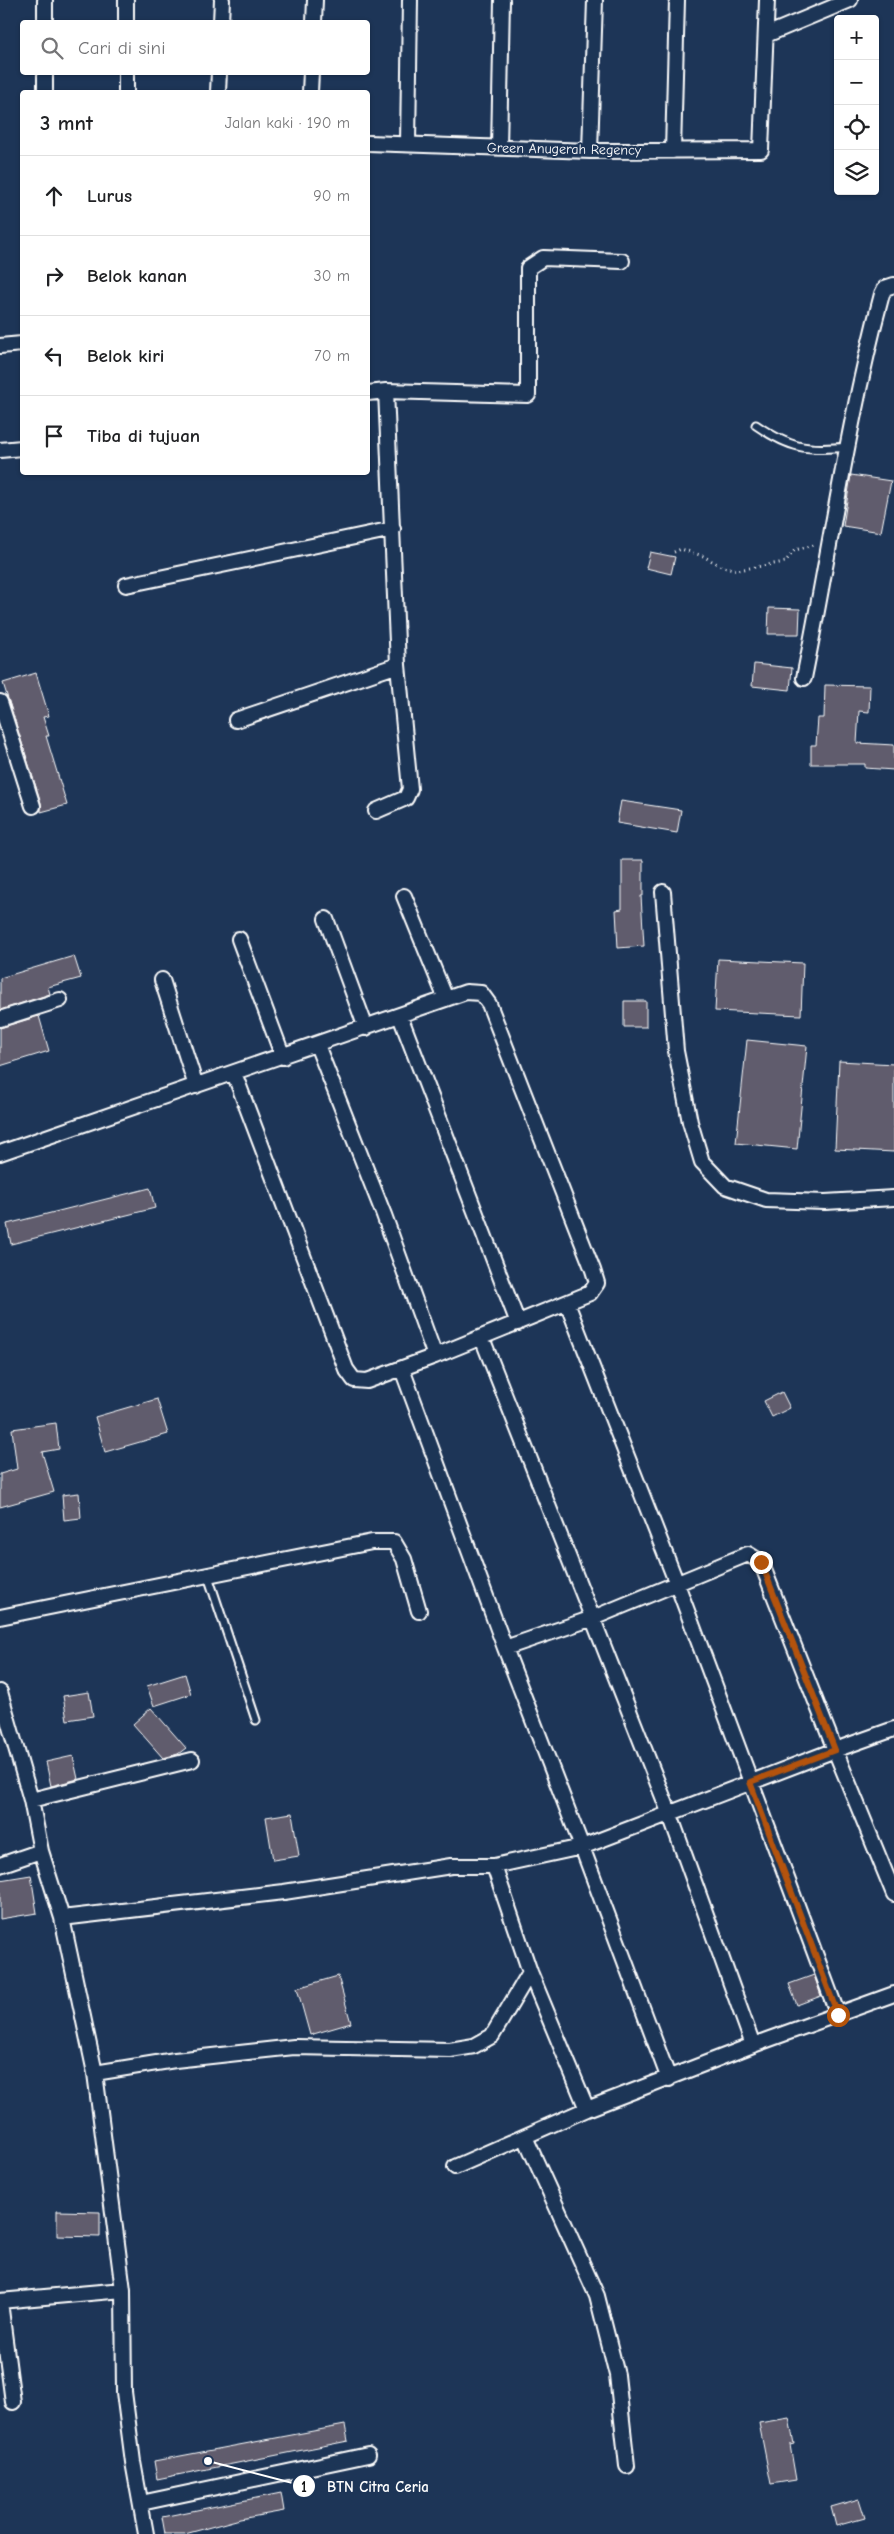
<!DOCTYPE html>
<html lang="id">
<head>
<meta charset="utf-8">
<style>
	:root { --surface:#fff; --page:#f2f2f2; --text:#202124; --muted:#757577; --line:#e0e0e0 }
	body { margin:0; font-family:"Comic Neue",sans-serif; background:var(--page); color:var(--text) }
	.controls { position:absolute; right:15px; top:15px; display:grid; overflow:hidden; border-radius:5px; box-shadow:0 1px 4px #0004 }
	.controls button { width:45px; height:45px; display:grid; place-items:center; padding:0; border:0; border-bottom:1px solid var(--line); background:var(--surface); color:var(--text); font:25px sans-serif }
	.stop { position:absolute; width:15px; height:15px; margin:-11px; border:4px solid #b45309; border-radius:50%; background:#fff }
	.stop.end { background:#b45309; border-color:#fff; box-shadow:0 1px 5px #0008 }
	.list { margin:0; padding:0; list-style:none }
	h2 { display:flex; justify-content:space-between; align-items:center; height:65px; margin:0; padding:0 20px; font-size:21px }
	h2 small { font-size:16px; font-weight:400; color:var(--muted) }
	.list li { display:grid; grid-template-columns:32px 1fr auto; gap:15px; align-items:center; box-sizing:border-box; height:80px; padding:0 20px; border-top:1px solid var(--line) }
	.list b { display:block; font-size:19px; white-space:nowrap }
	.list em { font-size:16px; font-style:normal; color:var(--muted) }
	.icon { flex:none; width:28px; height:28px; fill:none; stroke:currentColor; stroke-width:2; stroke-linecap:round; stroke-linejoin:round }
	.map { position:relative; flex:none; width:894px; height:2534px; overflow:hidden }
	.search { position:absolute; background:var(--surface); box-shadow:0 1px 4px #0004; left:20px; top:20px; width:350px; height:55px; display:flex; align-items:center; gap:12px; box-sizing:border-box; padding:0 18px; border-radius:5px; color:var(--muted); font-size:19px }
	.panel { position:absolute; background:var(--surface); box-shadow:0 1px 4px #0004; left:20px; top:90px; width:350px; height:385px; border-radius:5px }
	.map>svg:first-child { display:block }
	.building { fill:#605c6d; stroke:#fff }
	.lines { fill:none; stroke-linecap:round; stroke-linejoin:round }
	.lane-casing { stroke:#fff; stroke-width:11 }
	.street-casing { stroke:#fff; stroke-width:18 }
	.path { stroke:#fff; stroke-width:3; stroke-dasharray:1 4; stroke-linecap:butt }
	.lane { stroke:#1d3557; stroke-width:7 }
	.street { stroke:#1d3557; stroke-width:14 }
	.route { stroke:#b45309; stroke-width:6 }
	.labels { text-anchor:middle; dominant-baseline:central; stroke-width:4; stroke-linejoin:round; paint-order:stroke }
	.street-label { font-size:14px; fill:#fff; stroke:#1d3557 }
	.leader { fill:none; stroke:#fff; stroke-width:2 }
	.callout-dot { fill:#fff; stroke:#1d3557; stroke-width:2 }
	.mark-label { font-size:15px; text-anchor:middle; font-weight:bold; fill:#111 }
	.callout-label { font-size:15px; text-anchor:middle; font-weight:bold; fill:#fff; stroke:#1d3557; stroke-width:4; stroke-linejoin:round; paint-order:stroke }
</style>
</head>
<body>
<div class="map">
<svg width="894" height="2534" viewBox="0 0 894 2534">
	<rect width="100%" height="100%" fill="#1d3557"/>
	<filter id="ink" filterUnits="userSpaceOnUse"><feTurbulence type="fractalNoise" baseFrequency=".02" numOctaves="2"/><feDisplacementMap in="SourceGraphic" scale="10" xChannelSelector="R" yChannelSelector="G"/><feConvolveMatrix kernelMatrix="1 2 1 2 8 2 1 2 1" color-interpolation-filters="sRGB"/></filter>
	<g filter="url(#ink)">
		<path class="building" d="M851 475 891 481 881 532 843 526Z
			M650 552 675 557 671 574 646 568Z
			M769 608 800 609 799 634H768Z
			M754 664 792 668 790 690 752 686Z
			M36 673 49 716 43 717 49 736H46L67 805 41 812V803L3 683Z
			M825 685 870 686 869 712 859 711 857 743 894 745V770L865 768V764H811V745H816L818 718H824Z
			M621 801 681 810 677 833 617 823Z
			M622 860H643V896H641L644 946 618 948 616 910 622 909Z
			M74 956 81 978 48 987 50 994 0 1010V978Z
			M718 959 803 963 801 1015 715 1011Z
			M624 1001H646V1027H624Z
			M39 1016 49 1051 0 1066V1028Z
			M747 1040 807 1046 797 1149 736 1143Z
			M839 1061 894 1064V1152L835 1149Z
			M150 1188 155 1208 11 1244 7 1224Z
			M782 1392 790 1408 772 1417 764 1401Z
			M157 1399 168 1434 105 1452 95 1417Z
			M56 1423 59 1449 42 1452 54 1492 0 1507V1474L17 1469 12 1429Z
			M79 1493 81 1518 64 1520 62 1495Z
			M185 1674 191 1694 154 1706 147 1686Z
			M89 1692 93 1716 67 1720 63 1696Z
			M151 1708 186 1748 178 1754 163 1758 133 1724Z
			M73 1756 78 1779 51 1786 46 1762Z
			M292 1813 299 1856 273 1860 266 1817Z
			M31 1875 37 1913 0 1919V1880Z
			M814 1975 821 1996 797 2005 789 1984Z
			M338 1976 351 2023 310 2035 297 1988Z
			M57 2211 100 2212V2237L57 2236Z
			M789 2418 794 2444 790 2445 796 2480 771 2484 759 2423Z
			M345 2425 348 2441 157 2479 154 2461Z
			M281 2493 284 2511 240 2519 185 2534H165L162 2517Z
			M859 2499 865 2518 836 2526 831 2507Z"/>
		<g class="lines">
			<defs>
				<path id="lane" d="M756 425C791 449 807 451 848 447
					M208 1576 256 1720"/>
				<path id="street" d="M45 0V22
					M126 22V0
					M221 22 222 0
					M314 22 315 0
					M766 35 850 0
					M45 72V92
					M126 92V72
					M218 92 219 72
					M310 92 311 72
					M368 143 590 151 761 150 767 0
					M408 144 410 0
					M499 148 502 0
					M590 151 595 0
					M673 151 677 0
					M0 346 22 344
					M368 393 386 391 528 395V268L543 258 622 261
					M0 450 22 448
					M126 585 393 529
					M804 678C830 550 848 420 882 294L885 288 894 285
					M0 702 33 806
					M236 720 398 665 386 391
					M376 811 406 798 410 789 398 665
					M663 892 676 1051 690 1122 702 1162 725 1186 766 1200 825 1202 894 1198
					M404 896 446 999
					M326 919 366 1028
					M239 939 283 1057
					M162 980 196 1086
					M400 1016 518 1323
					M0 1019 60 1000
					M234 1073 346 1369 354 1380 367 1381 435 1356
					M0 1153 466 992 481 993 489 1004 593 1270 597 1283 590 1293 435 1356 384 1215 317 1045
					M567 1303 677 1584 838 2015
					M482 1338 669 1812 753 2045
					M402 1369 505 1648
					M748 1554 761 1562 835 1750 582 1847 505 1648 593 1618Z
					M0 1617 372 1542H394L404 1559 419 1611
					M0 1692 31 1800 41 1851 62 1918 95 2073 123 2290 124 2392 133 2462 146 2534
					M894 1729 835 1750 894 1894
					M31 1800 192 1760
					M0 1865 41 1851
					M62 1918 284 1892 451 1866H494
					M95 2073 175 2060 294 2047 450 2050 474 2046 492 2036 530 1972
					M669 2079 582 1847 494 1866 530 1972 587 2109 753 2045 894 1994
					M525 2137 597 2296 617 2375 627 2466
					M455 2167 587 2109
					M0 2301 123 2290
					M0 2302 13 2402
					M141 2503 368 2455"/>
			</defs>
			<use href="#lane" class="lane-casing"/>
			<use href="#street" class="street-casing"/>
			<path class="path" d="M674 552 681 549 703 556 721 566 738 570 785 562 795 550 814 545"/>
			<use href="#lane" class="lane"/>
			<use href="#street" class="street"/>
		</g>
	</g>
	<g class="lines" filter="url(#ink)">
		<path class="route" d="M761 1562 835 1750 750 1782 838 2015"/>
	</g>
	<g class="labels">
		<g class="street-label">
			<text transform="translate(564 149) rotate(1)">Green Anugerah Regency</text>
		</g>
	</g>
	<path class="leader" d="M208 2461L304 2486"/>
	<g class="callout-dot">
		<circle cx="208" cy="2461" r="5"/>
		<circle cx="304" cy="2486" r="12"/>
	</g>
	<g class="mark-label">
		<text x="304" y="2492">1</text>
	</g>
	<g class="callout-label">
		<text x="378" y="2492">BTN Citra Ceria</text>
	</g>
</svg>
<div class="controls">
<button>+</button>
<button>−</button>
<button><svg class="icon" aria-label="locate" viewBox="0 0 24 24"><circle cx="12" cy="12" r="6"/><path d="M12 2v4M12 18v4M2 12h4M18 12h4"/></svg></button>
<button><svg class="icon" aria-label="layers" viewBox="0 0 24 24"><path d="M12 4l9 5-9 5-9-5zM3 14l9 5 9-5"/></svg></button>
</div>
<div class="stop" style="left:838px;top:2015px"></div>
<div class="stop end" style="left:761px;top:1562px"></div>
<div class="search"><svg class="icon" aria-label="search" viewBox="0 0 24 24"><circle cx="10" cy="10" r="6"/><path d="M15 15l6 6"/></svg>Cari di sini</div>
<section class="panel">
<h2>3 mnt<small>Jalan kaki · 190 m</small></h2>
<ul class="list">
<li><svg class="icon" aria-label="ahead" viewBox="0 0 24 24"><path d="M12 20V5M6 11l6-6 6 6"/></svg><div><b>Lurus</b></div><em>90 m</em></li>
<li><svg class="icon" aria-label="right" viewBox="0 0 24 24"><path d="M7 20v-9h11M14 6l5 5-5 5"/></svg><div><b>Belok kanan</b></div><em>30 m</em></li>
<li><svg class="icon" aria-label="left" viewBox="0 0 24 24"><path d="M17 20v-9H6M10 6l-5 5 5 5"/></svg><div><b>Belok kiri</b></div><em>70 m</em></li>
<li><svg class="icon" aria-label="arrive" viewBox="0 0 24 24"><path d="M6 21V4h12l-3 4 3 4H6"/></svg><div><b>Tiba di tujuan</b></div></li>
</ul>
</section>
</div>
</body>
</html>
